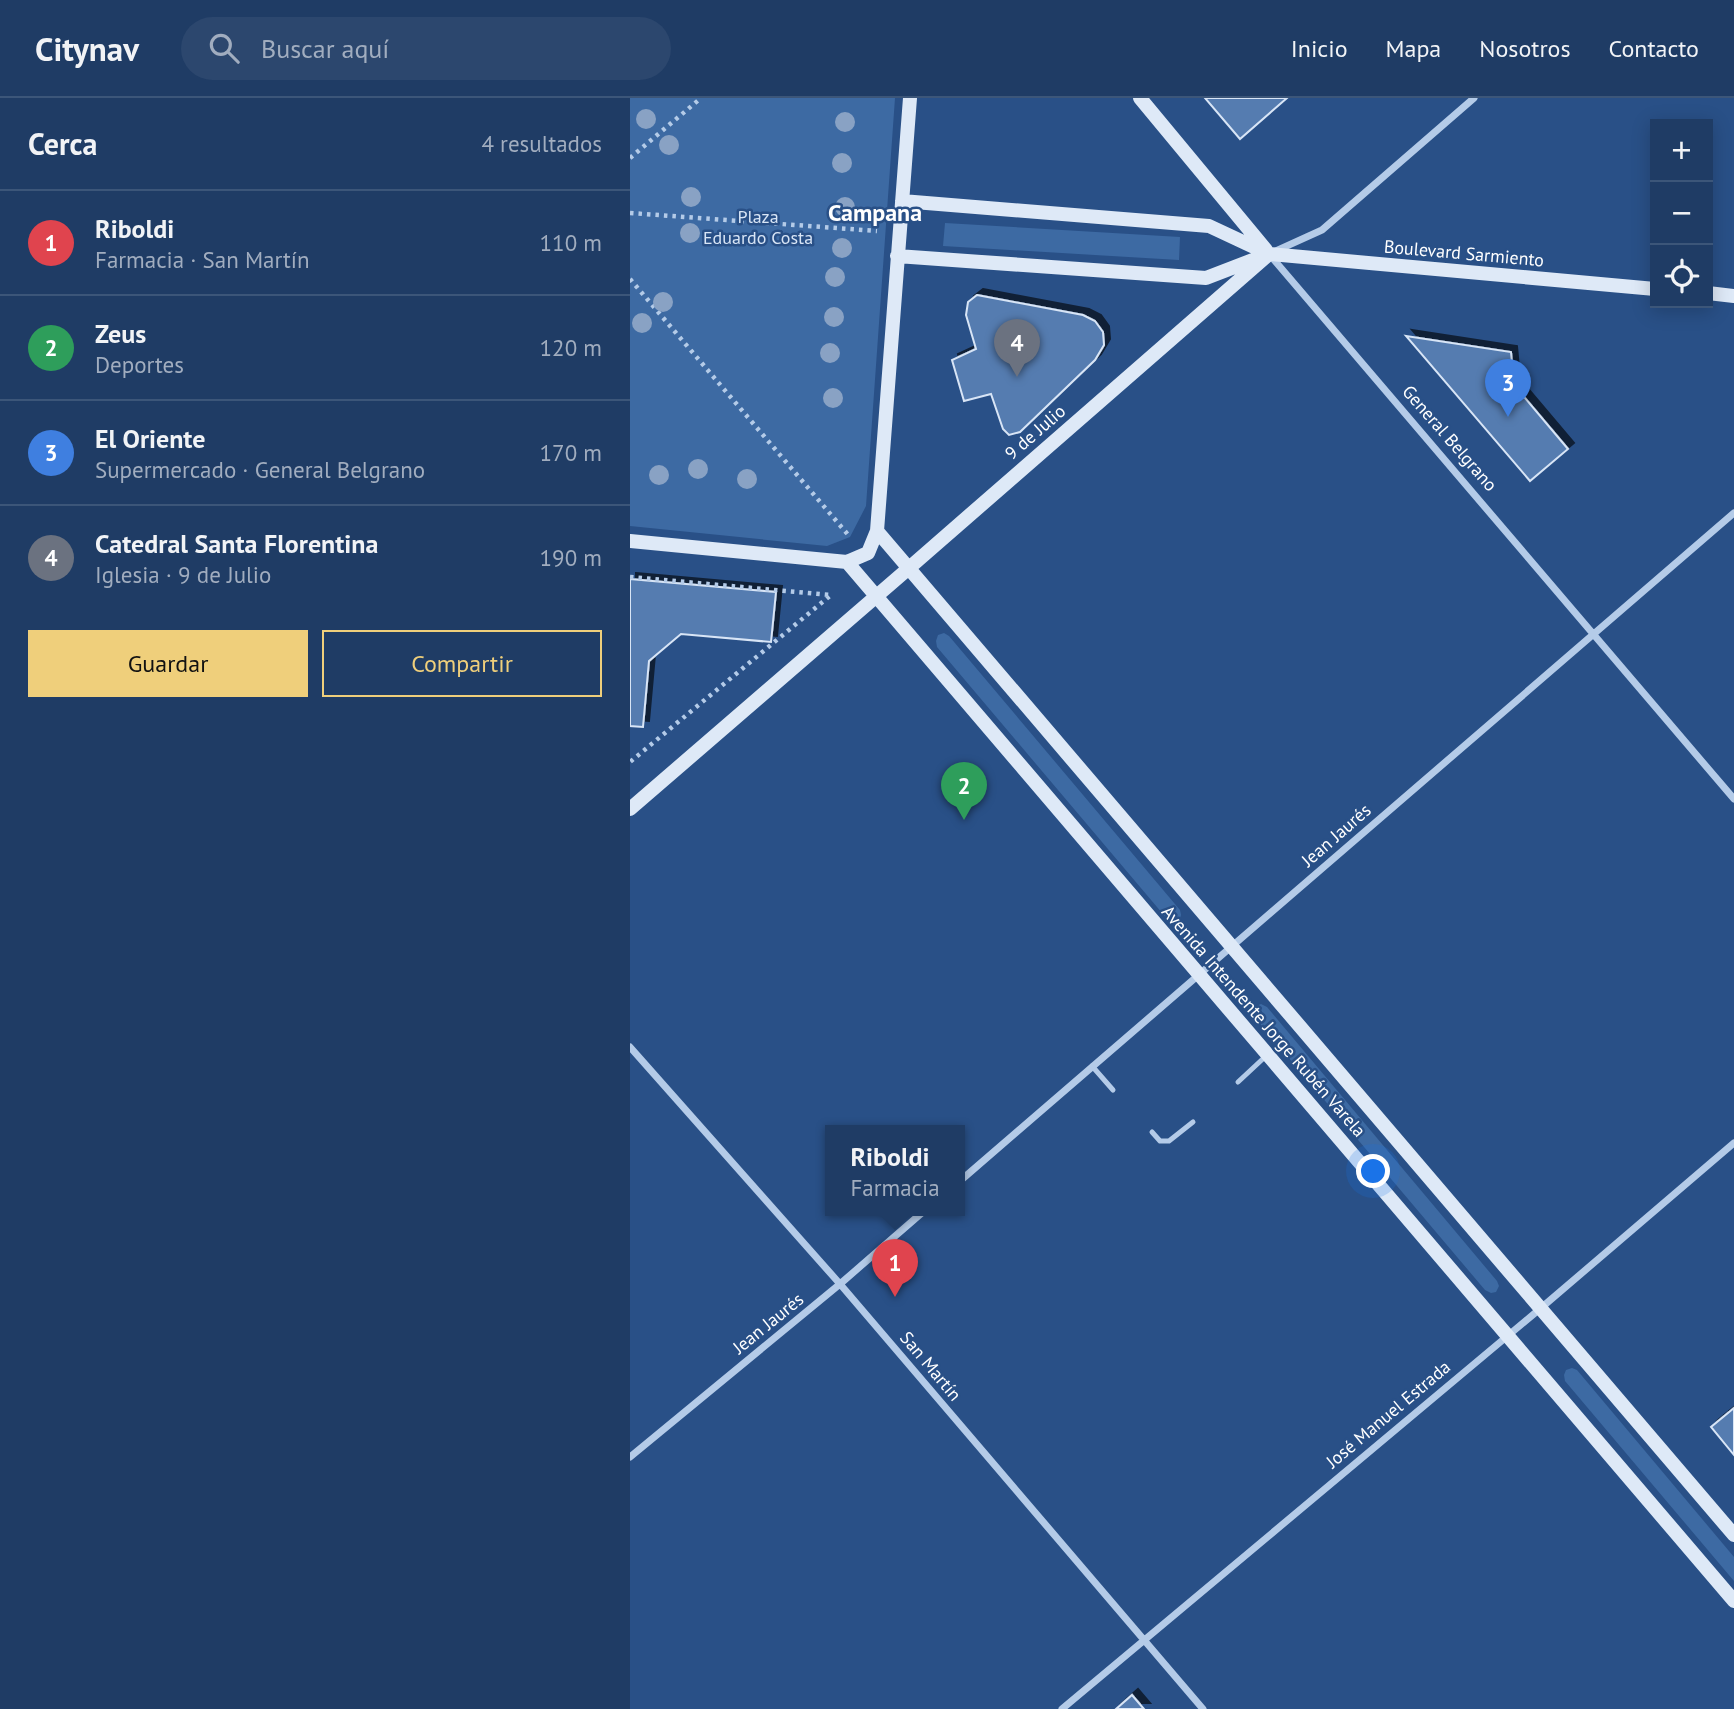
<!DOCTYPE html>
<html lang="es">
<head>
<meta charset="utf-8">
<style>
	:root { --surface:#1f3c65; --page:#2c476e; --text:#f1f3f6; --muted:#a1adbf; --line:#3c5679; --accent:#efcf7b }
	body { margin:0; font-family:"PT Sans",sans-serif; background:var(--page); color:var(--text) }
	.controls { position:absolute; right:21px; top:21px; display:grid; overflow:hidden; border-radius:0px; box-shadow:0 4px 18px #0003 }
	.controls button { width:63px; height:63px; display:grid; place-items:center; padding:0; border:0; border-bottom:2px solid var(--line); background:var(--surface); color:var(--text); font:35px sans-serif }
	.you { position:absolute; left:744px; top:1074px; width:24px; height:24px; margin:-18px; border:5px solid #fff; border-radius:50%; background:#1a73e8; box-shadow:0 0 0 10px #1a73e833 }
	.badge { display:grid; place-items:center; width:46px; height:46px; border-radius:50%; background:var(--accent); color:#fff; font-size:23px; font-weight:700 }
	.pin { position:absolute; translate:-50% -58px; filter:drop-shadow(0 2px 4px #0008) }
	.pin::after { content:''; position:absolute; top:37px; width:24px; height:21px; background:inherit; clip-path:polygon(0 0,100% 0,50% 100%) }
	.popup { position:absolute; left:195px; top:1027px; width:140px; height:91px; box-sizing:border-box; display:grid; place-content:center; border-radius:0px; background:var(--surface); filter:drop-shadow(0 2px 5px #0005); font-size:23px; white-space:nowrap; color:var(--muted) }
	.popup b { font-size:26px; color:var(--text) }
	.popup::after { content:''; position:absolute; left:50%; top:100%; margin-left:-14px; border:14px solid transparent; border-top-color:var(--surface) }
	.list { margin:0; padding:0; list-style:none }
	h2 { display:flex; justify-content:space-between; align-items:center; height:91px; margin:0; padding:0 28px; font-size:30px }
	h2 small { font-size:23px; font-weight:400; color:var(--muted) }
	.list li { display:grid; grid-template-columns:46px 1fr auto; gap:21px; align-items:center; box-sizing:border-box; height:105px; padding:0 28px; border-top:2px solid var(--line) }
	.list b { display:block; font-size:26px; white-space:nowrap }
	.list p { margin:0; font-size:23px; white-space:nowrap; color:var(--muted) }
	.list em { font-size:23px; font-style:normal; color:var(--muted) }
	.actions { display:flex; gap:14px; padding:21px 28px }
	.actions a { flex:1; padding:16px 0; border:2px solid var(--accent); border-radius:0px; text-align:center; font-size:24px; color:var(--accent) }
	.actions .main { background:var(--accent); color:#111 }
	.icon { flex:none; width:38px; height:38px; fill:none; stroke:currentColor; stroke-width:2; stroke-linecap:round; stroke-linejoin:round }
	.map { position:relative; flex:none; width:1104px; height:1611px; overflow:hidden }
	header { display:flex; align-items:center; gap:42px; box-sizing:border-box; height:98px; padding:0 35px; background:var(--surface); border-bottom:2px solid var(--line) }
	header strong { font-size:33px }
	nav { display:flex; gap:38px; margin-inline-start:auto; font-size:24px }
	.search { width:490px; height:63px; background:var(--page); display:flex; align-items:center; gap:18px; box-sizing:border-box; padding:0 24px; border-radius:38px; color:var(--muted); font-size:26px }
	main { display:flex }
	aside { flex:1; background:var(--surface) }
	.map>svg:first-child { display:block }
	.green { fill:#3d6aa3 }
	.building { fill:#557cb0; stroke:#d8e5f6; stroke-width:2; filter:url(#shadow) }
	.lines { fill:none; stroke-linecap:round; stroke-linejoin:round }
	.path { stroke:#b4cbe8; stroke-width:4.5; stroke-dasharray:3.5 5; stroke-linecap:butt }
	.service { stroke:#b4cbe8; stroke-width:5 }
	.minor { stroke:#b4cbe8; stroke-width:7 }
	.secondary { stroke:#dee9f7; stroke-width:14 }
	.tree { fill:#89a2c4 }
	.labels { text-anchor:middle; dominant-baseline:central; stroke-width:5; stroke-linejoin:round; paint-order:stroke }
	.park-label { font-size:18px; fill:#d8e5f6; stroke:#295087 }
	.street-label { font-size:18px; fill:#fff; stroke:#295087 }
	.district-label { font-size:24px; font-weight:bold; fill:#fff; stroke:#295087 }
</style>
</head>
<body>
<header>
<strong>Citynav</strong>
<div class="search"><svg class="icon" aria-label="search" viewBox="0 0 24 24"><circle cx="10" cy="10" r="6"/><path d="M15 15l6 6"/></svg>Buscar aquí</div>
<nav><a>Inicio</a><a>Mapa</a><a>Nosotros</a><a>Contacto</a></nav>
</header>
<main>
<aside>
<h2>Cerca<small>4 resultados</small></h2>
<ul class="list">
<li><span class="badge" style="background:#e0444e">1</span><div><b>Riboldi</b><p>Farmacia · San Martín</p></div><em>110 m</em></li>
<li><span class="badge" style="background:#2e9e5b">2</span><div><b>Zeus</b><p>Deportes</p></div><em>120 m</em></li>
<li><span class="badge" style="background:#3f7fe0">3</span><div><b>El Oriente</b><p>Supermercado · General Belgrano</p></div><em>170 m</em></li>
<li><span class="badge" style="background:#6b7280">4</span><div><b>Catedral Santa Florentina</b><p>Iglesia · 9 de Julio</p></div><em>190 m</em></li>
</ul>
<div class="actions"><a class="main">Guardar</a><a>Compartir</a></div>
</aside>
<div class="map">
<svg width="1104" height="1611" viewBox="0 0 1104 1611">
	<defs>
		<filter id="shadow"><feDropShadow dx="6" dy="-6" stdDeviation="0" flood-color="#0009"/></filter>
	</defs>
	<rect width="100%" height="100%" fill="#295087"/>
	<path class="green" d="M0 0H265L236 408 220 439 197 448 0 428Z
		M315 125 550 139 549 162 313 148Z
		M314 535 319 538 550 812 551 817 549 823 543 825 538 822 307 549 306 543 308 537Z
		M631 906 637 909 867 1183 869 1188 866 1194 861 1195 855 1192 625 920 623 914 626 908Z
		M942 1270 947 1272 1104 1459V1483L935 1283 934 1277 936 1272Z"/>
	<path class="building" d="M575 0H657L610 41Z
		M347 197 453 217 465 223 473 234 474 247 465 262 390 334 379 337 373 331 361 296 334 303 322 262 346 251 336 217 338 204Z
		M776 238 881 254 884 287 938 351 900 383Z
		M0 481 146 494 141 544 51 536 19 563 13 629 0 628Z
		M1104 1310V1357L1081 1329Z
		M502 1597 514 1611H486Z"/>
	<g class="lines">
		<path class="path" d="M0 60 71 0
			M0 115 247 133
			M0 181 220 439
			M0 479 201 497 0 664"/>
		<path class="service" d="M462 968 483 992
			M608 984 637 957
			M522 1034 530 1043H539L563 1024"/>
		<path class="minor" d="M844 0 692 132 639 156 1104 701
			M0 949 210 1186 573 1611
			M330 1083 1104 415
			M0 1359 210 1186 294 1113
			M432 1611 911 1210 1104 1045"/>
		<path class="secondary" d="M510 0 636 152
			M272 103 579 128 639 156 1025 191
			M267 158 576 180 628 160
			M1078 195 1104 198
			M247 433 1104 1437
			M0 443 217 464 238 455 247 433 280 0
			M217 464 1104 1503
			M0 711 279 470 639 156"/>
	</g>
	<g class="tree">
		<circle cx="16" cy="21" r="10"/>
		<circle cx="215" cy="24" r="10"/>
		<circle cx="39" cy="47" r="10"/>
		<circle cx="212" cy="65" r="10"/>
		<circle cx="61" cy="99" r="10"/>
		<circle cx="215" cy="109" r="10"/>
		<circle cx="60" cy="135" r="10"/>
		<circle cx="212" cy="150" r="10"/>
		<circle cx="205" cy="179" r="10"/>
		<circle cx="33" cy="204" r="10"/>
		<circle cx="204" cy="219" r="10"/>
		<circle cx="12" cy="225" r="10"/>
		<circle cx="200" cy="255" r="10"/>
		<circle cx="203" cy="300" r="10"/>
		<circle cx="68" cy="371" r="10"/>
		<circle cx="29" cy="377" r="10"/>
		<circle cx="117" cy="381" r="10"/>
	</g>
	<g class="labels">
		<g class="park-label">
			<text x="128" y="118">Plaza<tspan x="128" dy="21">Eduardo Costa</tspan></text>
		</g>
		<g class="street-label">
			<text transform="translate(834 155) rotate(5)">Boulevard Sarmiento</text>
			<text transform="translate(405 334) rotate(-41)">9 de Julio</text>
			<text transform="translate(820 340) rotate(49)">General Belgrano</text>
			<text transform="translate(706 737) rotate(-41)">Jean Jaurés</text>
			<text transform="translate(634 923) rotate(49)">Avenida Intendente Jorge Rubén Varela</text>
			<text transform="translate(138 1225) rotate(-39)">Jean Jaurés</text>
			<text transform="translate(301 1268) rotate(50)">San Martín</text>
			<text transform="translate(758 1316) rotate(-40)">José Manuel Estrada</text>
		</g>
		<g class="district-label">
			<text x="245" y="114">Campana</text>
		</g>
	</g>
</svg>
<div class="controls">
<button>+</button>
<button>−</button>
<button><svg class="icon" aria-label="locate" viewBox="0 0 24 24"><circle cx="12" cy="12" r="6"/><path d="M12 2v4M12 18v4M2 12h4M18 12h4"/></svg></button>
</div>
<div class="you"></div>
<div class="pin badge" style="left:265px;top:1199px;background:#e0444e">1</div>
<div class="popup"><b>Riboldi</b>Farmacia</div>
<div class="pin badge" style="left:334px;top:722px;background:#2e9e5b">2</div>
<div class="pin badge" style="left:878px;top:319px;background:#3f7fe0">3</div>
<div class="pin badge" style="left:387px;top:279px;background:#6b7280">4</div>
</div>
</main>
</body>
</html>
